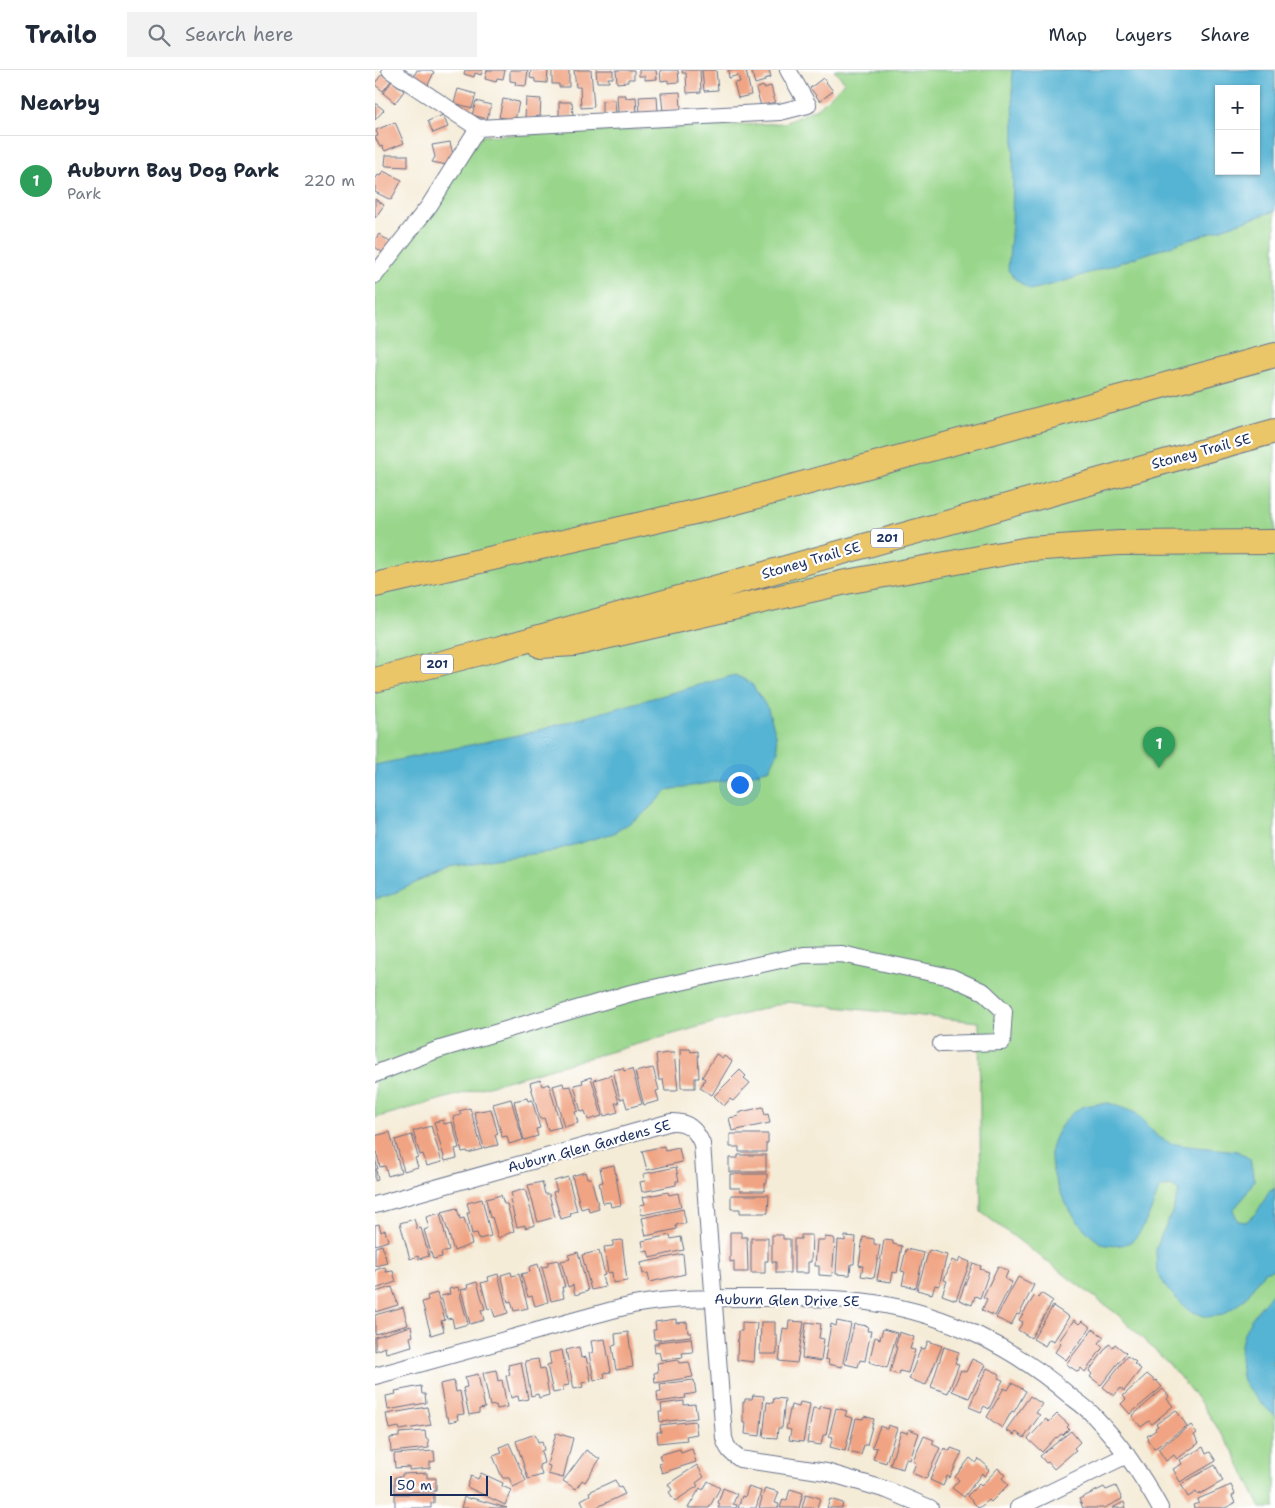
<!DOCTYPE html>
<html lang="en">
<head>
<meta charset="utf-8">
<style>
	:root { --surface:#fff; --page:#f2f2f3; --text:#1f2937; --muted:#747a83; --line:#e0e1e3; --accent:#d1495b }
	body { margin:0; font-family:"Shantell Sans",sans-serif; background:var(--page); color:var(--text) }
	.controls { position:absolute; right:15px; top:15px; display:grid; overflow:hidden; border-radius:0px; box-shadow:0 1px 4px #0004 }
	.controls button { width:45px; height:45px; display:grid; place-items:center; padding:0; border:0; border-bottom:1px solid var(--line); background:var(--surface); color:var(--text); font:25px sans-serif }
	.scale { position:absolute; left:15px; bottom:12px; width:98px; box-sizing:border-box; padding-left:5px; border:2px solid #1b2f5e; border-top:0; font-size:14px; line-height:18px; white-space:nowrap; color:#1b2f5e; -webkit-text-stroke:4px #fff; paint-order:stroke }
	.you { position:absolute; left:364px; top:714px; width:18px; height:18px; margin:-12px; border:4px solid #fff; border-radius:50%; background:#1a73e8; box-shadow:0 0 0 8px #1a73e833 }
	.badge { display:grid; place-items:center; width:32px; height:32px; border-radius:50%; background:var(--accent); color:#fff; font-size:16px; font-weight:700 }
	.pin { position:absolute; translate:-50% -41px; filter:drop-shadow(0 1px 2px #0008) }
	.pin::after { content:''; position:absolute; top:26px; width:18px; height:15px; background:inherit; clip-path:polygon(0 0,100% 0,50% 100%) }
	.list { margin:0; padding:0; list-style:none }
	h2 { display:flex; justify-content:space-between; align-items:center; height:65px; margin:0; padding:0 20px; font-size:21px }
	h2 small { font-size:16px; font-weight:400; color:var(--muted) }
	.list li { display:grid; grid-template-columns:32px 1fr auto; gap:15px; align-items:center; box-sizing:border-box; height:90px; padding:0 20px; border-top:1px solid var(--line) }
	.list b { display:block; font-size:19px; white-space:nowrap }
	.list p { margin:0; font-size:16px; white-space:nowrap; color:var(--muted) }
	.list em { font-size:16px; font-style:normal; color:var(--muted) }
	.icon { flex:none; width:28px; height:28px; fill:none; stroke:currentColor; stroke-width:2; stroke-linecap:round; stroke-linejoin:round }
	.map { position:relative; flex:none; width:900px; height:1438px; overflow:hidden }
	header { display:flex; align-items:center; gap:30px; box-sizing:border-box; height:70px; padding:0 25px; background:var(--surface); border-bottom:1px solid var(--line) }
	header strong { font-size:24px }
	nav { display:flex; gap:28px; margin-inline-start:auto; font-size:18px }
	.search { width:350px; height:45px; background:var(--page); display:flex; align-items:center; gap:12px; box-sizing:border-box; padding:0 18px; border-radius:0px; color:var(--muted); font-size:19px }
	main { display:flex }
	aside { flex:1; background:var(--surface) }
	.map>svg:first-child { display:block }
	.green { fill:#99d68b; stroke:#5a8274; fill-rule:evenodd }
	.water { fill:#55b3d3; stroke:#387198; fill-rule:evenodd }
	.building { fill:#f0a483 }
	.lines { fill:none; stroke-linecap:round; stroke-linejoin:round }
	.minor-casing { stroke:#677189; stroke-width:18 }
	.highway-casing { stroke:#677189; stroke-width:26 }
	.minor { stroke:#fff; stroke-width:16 }
	.highway { stroke:#eac669; stroke-width:24 }
	.labels { text-anchor:middle; dominant-baseline:central; stroke-width:4.5; stroke-linejoin:round; paint-order:stroke }
	.shield { fill:#fff; stroke:#5f6d8e; stroke-width:1 }
	.shield-label { font-size:12px; font-weight:bold; fill:#1b2f5e }
	.street-label { font-size:14px; fill:#1b2f5e; stroke:#fff }
</style>
</head>
<body>
<header>
<strong>Trailo</strong>
<div class="search"><svg class="icon" aria-label="search" viewBox="0 0 24 24"><circle cx="10" cy="10" r="6"/><path d="M15 15l6 6"/></svg>Search here</div>
<nav><a>Map</a><a>Layers</a><a>Share</a></nav>
</header>
<main>
<aside>
<h2>Nearby<small></small></h2>
<ul class="list">
<li><span class="badge" style="background:#2e9e5b">1</span><div><b>Auburn Bay Dog Park</b><p>Park</p></div><em>220 m</em></li>
</ul>
</aside>
<div class="map">
<svg width="900" height="1438" viewBox="0 0 900 1438">
	<rect width="100%" height="100%" fill="#fff"/>
	<filter id="ink" filterUnits="userSpaceOnUse"><feTurbulence type="fractalNoise" baseFrequency=".02" numOctaves="2"/><feDisplacementMap in="SourceGraphic" scale="10" xChannelSelector="R" yChannelSelector="G"/><feConvolveMatrix kernelMatrix="1 2 1 2 8 2 1 2 1" color-interpolation-filters="sRGB"/></filter>
	<filter id="wash" filterUnits="userSpaceOnUse"><feTurbulence type="fractalNoise" baseFrequency=".0096" numOctaves="4" result="noise"/><feDisplacementMap in="SourceGraphic" scale="20" xChannelSelector="R" yChannelSelector="G"/><feGaussianBlur stdDeviation="1.12" result="paint"/><feColorMatrix in="noise" values="0 0 0 0 0 0 0 0 0 0 0 0 0 0 0 0 0 1.4 0 .05"/><feComposite in="paint" operator="in"/></filter>
	<g filter="url(#wash)">
		<rect width="100%" height="100%" fill="#f5ecd8"/>
		<path class="green" d="M459 0H900V1438H886L858 1381 826 1333 794 1294 742 1244 606 1142 604 952 412 932 0 1048V212L107 66 410 53 444 37 470 12ZM844 19H881V101H844Z"/>
		<path class="water" d="M637 0H900V141L687 212 655 220 640 209 633 200 637 154 639 59ZM844 19H881V101H844Z
			M360 605 376 613 393 639 401 665 403 681 395 699 363 708 293 720 267 745 239 763 174 782 125 788 74 797 15 825 0 829V695L157 662Z
			M734 1033 761 1043 782 1066 795 1073 812 1076 862 1081 875 1089 879 1110 870 1126 858 1140 863 1151 871 1152 882 1142 894 1122 900 1118V1199L889 1202 869 1230 848 1245 832 1247 813 1240 792 1219 782 1201 781 1180 786 1166 798 1140 804 1121 796 1116 784 1118C780 1132 767 1168 753 1173 746 1176 733 1177 726 1173 702 1159 676 1115 676 1086 675 1076 680 1066 685 1058 690 1050 698 1041 707 1037 715 1034 726 1034 734 1033Z
			M900 1221V1280L897 1293 900 1298V1346C889 1336 877 1325 869 1312 866 1308 866 1302 866 1298 861 1262 878 1245 900 1221Z"/>
		<g id="blocks">
			<path class="building" d="M42 0H56L59 2 53 15 38 8Z
				M90 0H108L106 5 100 3 99 7 89 4Z
				M112 0H130L128 9 122 8 121 12 110 9Z
				M135 0H153L151 16 140 15 141 12 135 11Z
				M156 0H173L172 13 160 12V9L155 8Z
				M177 0H194V17H184V14H177Z
				M199 0H216L219 37 206 38 205 17H201Z
				M221 0H238V8H233L234 12H222Z
				M241 0H259V9H253V12L242 13Z
				M264 0H281L282 9 270 10V6H264Z
				M285 0H303L304 12 293 13V10L286 11Z
				M307 0H325L326 22 312 23 311 3H307Z
				M327 0H341L343 20 329 21Z
				M353 0H371L376 25 363 28 359 13 365 12 363 5 354 8Z
				M376 0H394L396 7 389 9 390 11 380 14Z
				M7 4 16 11 8 21 0 15V13Z
				M448 8 458 21 445 31 435 18Z
				M17 11 29 21 20 33 8 23Z
				M388 16 389 18 396 16 400 32 386 36 381 19Z
				M83 19 101 24 97 38 79 33Z
				M305 22 306 40 288 41 286 23Z
				M242 25H251V28L261 27 262 42 243 43Z
				M282 26 283 42 265 43 264 27Z
				M151 28 166 29 165 47 150 48Z
				M128 29 144 32 140 50 124 47Z
				M240 30 241 44H227V31Z
				M101 31 116 35 112 49 97 45Z
				M184 32H197L198 46 184 47Z
				M0 33 9 40 0 50Z
				M68 45 73 57 58 63 53 51Z
				M20 52 29 73 10 81 7 76 5 77 0 67 3 66 1 60Z
				M75 72 78 85 72 95 57 92 60 87 57 75Z
				M11 85H33V97L12 96 10 95Z
				M8 101 27 110 16 130 0 122V110L3 105 5 106Z
				M0 129 9 135 0 148Z
				M4 164 16 173 8 183 0 177V170Z
				M305 979H315L316 982 323 981 324 1008H320V1018H306Z
				M292 983H299L303 1020 301 1021H290L288 1010H284L281 985Z
				M341 984 348 988 349 986 357 991 337 1025 325 1018 330 1009 327 1007Z
				M248 998 249 1001 257 999 267 1034 252 1038 249 1028 245 1029 238 1000Z
				M278 998 284 1020 281 1021 284 1031 269 1035 260 1002Z
				M365 1000 371 1006 369 1008 375 1013 358 1031 355 1029 349 1036 339 1026Z
				M236 1005 244 1033H240L243 1042 229 1046 219 1010Z
				M216 1007 227 1046 213 1050 210 1041 206 1042 199 1015 208 1013 207 1010Z
				M165 1010 167 1016 174 1014 186 1057 173 1060 169 1048 165 1049 155 1013Z
				M188 1013 189 1017 196 1016 203 1041 200 1042 203 1053 189 1057 178 1016Z
				M152 1028 153 1031 157 1030 165 1058 161 1059 163 1066 149 1070 139 1031Z
				M136 1029 148 1070 134 1074 132 1066 127 1067 118 1034Z
				M388 1037 390 1045 393 1044 395 1053 357 1061 354 1048 364 1046 363 1043H366V1042Z
				M95 1038 107 1079 93 1083 92 1081 87 1082 78 1047 86 1045 84 1041Z
				M116 1039 123 1064 120 1065 123 1075 109 1078 99 1042Z
				M68 1050 69 1054 77 1052 84 1078 80 1079 82 1088 70 1091 59 1052Z
				M56 1056 67 1092 52 1096 48 1084 45 1085 38 1061Z
				M15 1062 26 1102 13 1106 10 1096 5 1097 0 1077V1066Z
				M355 1064H393V1073H391V1082H364V1077H355Z
				M37 1065 43 1087 40 1088 43 1097 29 1101 20 1070Z
				M289 1076 290 1081 304 1078 307 1092 272 1100 267 1081Z
				M363 1085H391V1102H354V1088H363Z
				M0 1089 3 1099H1L3 1110 0 1111Z
				M239 1095 246 1135 236 1137 235 1132 228 1133 224 1113 228 1112 225 1098Z
				M301 1097 304 1111H301V1115L267 1122 265 1112 270 1111 268 1104Z
				M210 1102 212 1108H216L224 1139 214 1142 213 1137 206 1139 197 1106Z
				M355 1104H392V1113H390V1121H365V1118H355Z
				M193 1107 202 1141 195 1143 196 1146 186 1149 178 1122 182 1121 179 1111Z
				M167 1112 170 1124H174L180 1147 163 1152 153 1115Z
				M150 1119 160 1155 150 1158V1155L142 1157 135 1130 138 1129 136 1123Z
				M293 1122 294 1125 303 1123 306 1137 267 1145 265 1135 270 1134 268 1127Z
				M126 1125 129 1134H132L139 1161 123 1168 117 1147 115 1148 111 1129Z
				M356 1125H394L393 1143H365V1139H356Z
				M107 1129 116 1166 104 1169 102 1163 97 1164 92 1143H95L92 1133Z
				M82 1138 85 1149 89 1148 97 1174 79 1181 67 1142Z
				M308 1139 311 1153 301 1155 302 1159 271 1166 267 1148Z
				M65 1143 74 1181 66 1183 67 1187 58 1189 49 1160 54 1158 51 1147Z
				M39 1149 42 1159 46 1158 54 1186 44 1189 43 1186 35 1189 25 1153Z
				M4 1154 6 1162 10 1160 13 1171 0 1175V1155Z
				M355 1162H366V1167H372L373 1202H359V1191L355 1192Z
				M295 1165 296 1169 306 1167 309 1180 275 1188 273 1181 269 1182 267 1171Z
				M397 1165H408V1169H415V1203H401V1192H397Z
				M426 1165H437L436 1192H433V1203H419V1169H426Z
				M470 1166 481 1167 479 1194H476L475 1205 461 1204 463 1170 470 1171Z
				M450 1167 459 1168 460 1171 457 1206 444 1205V1196H440L442 1170H450Z
				M488 1167 499 1169V1174L505 1175 499 1208 486 1206 488 1196 484 1195Z
				M376 1168H393V1191H390V1203H376Z
				M247 1170 252 1211 238 1213 237 1202 233 1203 229 1177 238 1176V1171Z
				M509 1170 518 1171V1174L527 1176 522 1203 518 1202 516 1212 502 1210Z
				M7 1175 12 1193 0 1196V1177Z
				M531 1179 549 1183 541 1218 527 1215 530 1202 526 1201Z
				M554 1180 572 1185 564 1216 560 1215 557 1224 542 1220Z
				M224 1181 230 1205 227 1206 230 1217 216 1220 207 1185Z
				M203 1182 213 1221 200 1225 198 1215 193 1217 186 1191 195 1189 193 1185Z
				M308 1184 310 1204 275 1212 273 1203 268 1204 266 1193Z
				M585 1188 595 1192 581 1230 567 1225 572 1211 569 1210 577 1190 583 1193Z
				M183 1190 190 1217H187L189 1228 176 1231 167 1197 173 1196V1192Z
				M598 1193 606 1196 605 1199 614 1202 605 1228 600 1226 597 1235 584 1230Z
				M163 1194 173 1232 160 1236 157 1226 153 1227 146 1204 155 1202 154 1197Z
				M623 1196 633 1201 630 1209 637 1212 620 1246 607 1240 612 1229 608 1227Z
				M10 1197 11 1202 18 1201 21 1212 0 1219V1200Z
				M136 1202 137 1206 144 1204 153 1238 139 1241 136 1231 133 1232 126 1205Z
				M123 1204 133 1243 120 1247 117 1238 113 1239 106 1213 114 1211 113 1207Z
				M643 1207 659 1215 644 1245 642 1244 636 1255 621 1248Z
				M102 1212 110 1239 106 1240 109 1250 95 1254 86 1220 93 1218 92 1215Z
				M17 1217 23 1235 0 1242V1222Z
				M83 1217 93 1254 79 1258 77 1248 72 1249 66 1226 75 1224 74 1219Z
				M62 1223 70 1250 66 1251 69 1261 56 1265 47 1232 53 1230 52 1226Z
				M666 1223 678 1231 656 1268 643 1260 648 1252 644 1250 660 1225 663 1228Z
				M678 1236 694 1247 679 1271 674 1269 670 1276 658 1269Z
				M28 1237 33 1255 0 1264V1245Z
				M301 1249V1253L312 1252 313 1263H316V1266L283 1270 279 1269 278 1260H281L280 1252Z
				M699 1250 704 1254 707 1251 716 1257 691 1290 680 1282 686 1273 684 1271Z
				M414 1251 429 1252 422 1293 404 1291 408 1258 413 1259Z
				M462 1251 476 1254 467 1297 453 1294 454 1290 450 1289 456 1254 461 1256Z
				M367 1252 382 1253 379 1292 362 1290 363 1261H367Z
				M386 1252H400V1265H402V1284H385Z
				M431 1252 446 1254 444 1268 449 1269 446 1291 427 1288Z
				M479 1254 493 1256 492 1261H496L490 1291 485 1290 483 1297 470 1294Z
				M36 1256 38 1266 35 1267 37 1276 11 1283 10 1277 0 1281V1267Z
				M508 1259 522 1263 512 1298 494 1292 500 1267 505 1269Z
				M718 1259 729 1267 724 1273 728 1277 710 1302 706 1298 703 1302 691 1294Z
				M253 1262 258 1297 241 1300 237 1276 241 1275 240 1264Z
				M524 1262 539 1267 535 1279 540 1280 533 1303 525 1301 524 1305 515 1302 522 1277H520Z
				M316 1268 318 1282 307 1283 308 1287 286 1290 284 1282 280 1283 279 1274H283V1272Z
				M230 1269 236 1302 229 1303 230 1308 219 1310 214 1283 218 1282 216 1271Z
				M553 1271 567 1276 551 1315 534 1309 546 1278 550 1279Z
				M734 1274 738 1277 740 1274 751 1283 726 1315 715 1307 717 1304 714 1301Z
				M204 1277 206 1288 211 1287 216 1311 207 1313 208 1317 199 1319 191 1280Z
				M569 1277 584 1282 580 1293 584 1294 573 1323 556 1317Z
				M187 1280 194 1315 188 1316V1321L178 1323 172 1295 176 1294 174 1283Z
				M752 1286 761 1292 759 1294 766 1299 749 1321 745 1318 739 1326 728 1317Z
				M163 1289 165 1299 169 1298 174 1325 164 1328 163 1324 156 1326 150 1291Z
				M597 1289 610 1295 594 1328 577 1321 586 1300 591 1302Z
				M303 1290 304 1293 314 1292 318 1307 280 1313 279 1303 283 1302 282 1293Z
				M146 1292 153 1329 144 1331 143 1326 136 1328 131 1306 135 1305 133 1295Z
				M612 1298 625 1304 623 1308 628 1310 614 1339 609 1336 606 1342 594 1337Z
				M121 1300 123 1311 127 1310 132 1337 122 1339 121 1335 115 1336 108 1303Z
				M103 1304 110 1338 104 1339V1343L94 1345 88 1318 92 1317 90 1307Z
				M772 1304 779 1310V1311L781 1310 787 1317 755 1344 746 1334 751 1329 748 1326Z
				M319 1310 321 1323 310 1325 311 1328 283 1332 282 1322 286 1321 285 1314Z
				M79 1311 81 1322 85 1321 89 1344 82 1345 83 1350 74 1352 73 1347H71L65 1314Z
				M637 1313 651 1321 639 1342 637 1341 627 1358 612 1347 629 1318 633 1320Z
				M46 1316 47 1324H50L51 1333 13 1340 11 1326 21 1324 20 1321Z
				M788 1319 794 1326 792 1329 798 1336 777 1354 774 1351 766 1357 757 1346Z
				M378 1325 389 1326 385 1366 370 1364 371 1353H368V1332H370V1329H377Z
				M655 1326 667 1334 661 1343 665 1345 649 1368 641 1362 639 1365 631 1360Z
				M399 1328 410 1329 407 1358H403L402 1368 388 1367 392 1332 398 1333Z
				M309 1331V1335L320 1334 322 1348 285 1352 284 1342H287L286 1334Z
				M425 1332 435 1334 428 1372 414 1370 416 1360 411 1359 416 1335 424 1337Z
				M445 1336 456 1338 451 1365H448L446 1375 432 1373 438 1338 445 1339Z
				M52 1337 56 1355 25 1360 24 1357 14 1359 11 1344Z
				M461 1338 472 1341 470 1346 478 1348 470 1381 455 1377 458 1367 454 1366Z
				M801 1340 812 1356 779 1379 773 1370 774 1369 772 1366 781 1360 780 1358 783 1356 781 1354Z
				M682 1344 694 1355 692 1357 694 1359 688 1365 686 1364 682 1368 681 1367 667 1382 653 1369 671 1349 674 1352Z
				M489 1346 499 1349 492 1375H489L486 1385 473 1382 481 1348 488 1349Z
				M320 1351 322 1364 311 1366 312 1370 283 1373 282 1362H286L285 1355Z
				M513 1355 522 1358 511 1393 498 1389 502 1378 497 1377 505 1356 512 1359Z
				M816 1355 822 1363 819 1365 824 1373 802 1389 799 1385 791 1391 783 1379Z
				M534 1359 544 1363 535 1390 531 1389 528 1399 515 1395 526 1361 532 1363Z
				M50 1361 51 1369H53L54 1378 16 1382 15 1368 24 1367V1363Z
				M696 1361 705 1372 699 1378 701 1380 679 1399 673 1392 671 1393 665 1386Z
				M181 1363 198 1368 188 1408 173 1404 175 1396 172 1395Z
				M160 1364 163 1372 167 1371 169 1380 166 1381 169 1393 164 1395 167 1405 153 1409 141 1371Z
				M549 1366 559 1370 557 1374 565 1378 551 1409 537 1403 541 1393 538 1391Z
				M134 1373 151 1411 138 1417 134 1408H128L127 1407 118 1386 127 1383 125 1377Z
				M828 1377 831 1384 835 1382 841 1391 805 1412 798 1399 807 1394 805 1390Z
				M569 1378 575 1381 576 1378 587 1382 575 1408 572 1406 568 1416 555 1410Z
				M305 1379 306 1383 317 1379 321 1392 287 1403 284 1394 287 1393 284 1385Z
				M211 1380 225 1389 210 1412 207 1410 201 1419 188 1411Z
				M59 1381 60 1391 55 1392V1398L34 1400V1397L20 1398 19 1384Z
				M595 1388 601 1393 604 1389 612 1396 611 1398 614 1400 609 1406 607 1403 589 1427 577 1418 584 1410 580 1407Z
				M322 1395 329 1407 321 1413 323 1416 300 1431 294 1422 297 1420 293 1414Z
				M840 1395 848 1411 823 1425 821 1422 813 1427 806 1414Z
				M623 1398 630 1405 627 1408 633 1415 616 1432 614 1430 604 1438 592 1426 604 1414 606 1416Z
				M52 1403V1408H61V1421L20 1422V1407H27V1404Z
				M106 1403 128 1413 127 1416 136 1420 130 1435 92 1417 96 1406 103 1409Z
				M240 1410 244 1418 246 1417 250 1424 220 1438H210L206 1430 215 1425 214 1422Z
				M333 1411 345 1418 334 1438H313L325 1418 328 1420Z
				M856 1415 860 1424 857 1426 860 1433 850 1438H819L818 1435 824 1433 823 1429Z
				M741 1416 747 1429 729 1438H708L704 1429 729 1417 731 1420Z
				M373 1417 386 1421 381 1438H363L367 1426 370 1427Z
				M348 1418 362 1424 358 1434 362 1435 361 1438H343L345 1434 343 1433Z
				M390 1418 404 1422 400 1433 404 1434 403 1438H384Z
				M415 1419 428 1423 424 1438H405L408 1429 412 1430Z
				M20 1424H59V1433H56V1438H20Z
				M431 1424 445 1428 442 1438H427Z
				M89 1427 96 1429 97 1428 132 1438H86Z
				M455 1429 468 1433 467 1438H452Z
				M749 1432 751 1438H737Z"/>
		</g>
	</g>
	<g filter="url(#ink)">
		<use href="#blocks" fill-opacity="0" stroke="#677189" stroke-width="1"/>
		<g class="lines">
			<defs>
				<path id="minor" d="M15 0 103 58 405 42 433 35 413 0
					M0 205 54 136 103 58
					M0 1004 62 980 256 923 428 885 466 884 576 907 609 922 629 941 627 972 566 974
					M0 1135 296 1052C312 1051 321 1059 327 1074L349 1368C352 1379 356 1383 365 1389L451 1402 512 1420 555 1438
					M0 1306C55 1291 110 1276 165 1260 196 1252 227 1242 258 1235 300 1227 343 1228 385 1228 423 1228 462 1227 499 1233 572 1244 640 1278 695 1326 703 1332 712 1338 719 1346 745 1373 767 1405 785 1438
					M643 1438 752 1385"/>
				<path id="highway" d="M0 515 350 435 900 285
					M166 576 199 574 471 512 654 479 744 473 900 472
					M0 610 125 578 900 361"/>
			</defs>
			<use href="#minor" class="minor-casing"/>
			<use href="#highway" class="highway-casing"/>
			<use href="#minor" class="minor"/>
			<use href="#highway" class="highway"/>
		</g>
	</g>
	<g class="labels">
		<g class="shield">
			<rect x="496" y="458.5" width="32" height="19" rx="4"/>
			<rect x="46" y="584.5" width="32" height="19" rx="4"/>
		</g>
		<g class="shield-label">
			<text x="512" y="468">201</text>
			<text x="62" y="594">201</text>
		</g>
		<g class="street-label">
			<text transform="translate(826 381) rotate(-15)">Stoney Trail SE</text>
			<text transform="translate(436 490) rotate(-16)">Stoney Trail SE</text>
			<text transform="translate(214 1076) rotate(-15)">Auburn Glen Gardens SE</text>
			<text transform="translate(412 1230) rotate(1)">Auburn Glen Drive SE</text>
		</g>
	</g>
</svg>
<div class="controls">
<button>+</button>
<button>−</button>
</div>
<div class="scale">50 m</div>
<div class="you"></div>
<div class="pin badge" style="left:784px;top:698px;background:#2e9e5b">1</div>
</div>
</main>
</body>
</html>
